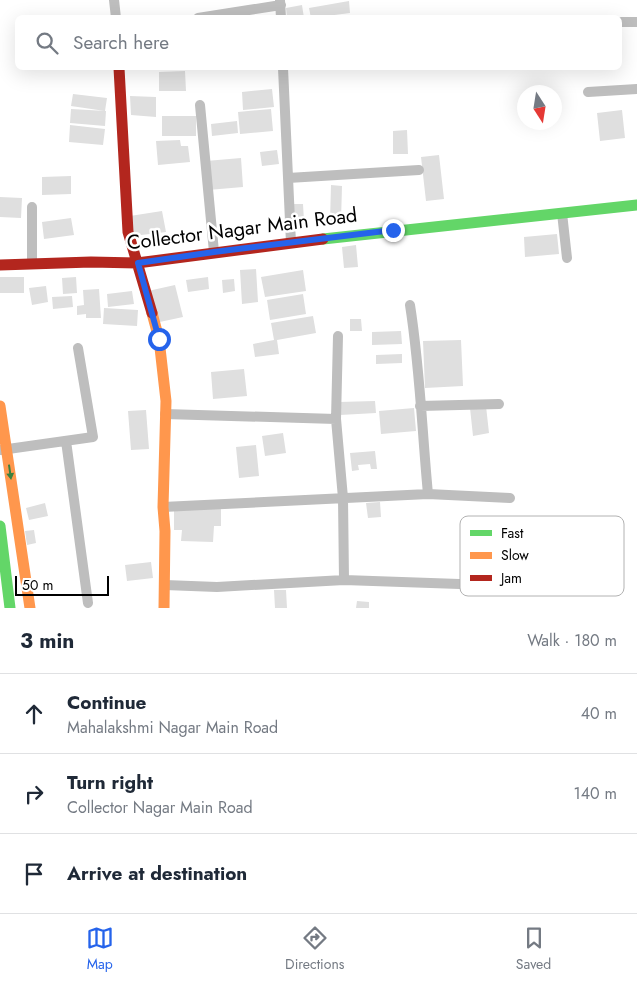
<!DOCTYPE html>
<html lang="en">
<head>
<meta charset="utf-8">
<style>
	:root { --surface:#fff; --page:#f6f6f7; --text:#1f2937; --muted:#747a83; --line:#e0e1e3; --accent:#2563eb }
	body { margin:0; font-family:Jost,sans-serif; background:var(--page); color:var(--text) }
	.compass { position:absolute; left:517px; top:85px; width:45px; height:45px; border-radius:50%; background:var(--surface); box-shadow:0 5px 20px #0002; rotate:168deg }
	.scale { position:absolute; left:15px; bottom:12px; width:94px; box-sizing:border-box; padding-left:5px; border:2px solid #000; border-top:0; font-size:14px; line-height:18px; white-space:nowrap; color:#000; -webkit-text-stroke:4px #fff; paint-order:stroke }
	.stop { position:absolute; width:15px; height:15px; margin:-11px; border:4px solid #2563eb; border-radius:50%; background:#fff }
	.stop.end { background:#2563eb; border-color:#fff; box-shadow:0 1px 5px #0008 }
	.list { margin:0; padding:0; list-style:none }
	h2 { display:flex; justify-content:space-between; align-items:center; height:65px; margin:0; padding:0 20px; font-size:21px }
	h2 small { font-size:16px; font-weight:400; color:var(--muted) }
	.list li { display:grid; grid-template-columns:32px 1fr auto; gap:15px; align-items:center; box-sizing:border-box; height:80px; padding:0 20px; border-top:1px solid var(--line) }
	.list b { display:block; font-size:19px; white-space:nowrap }
	.list p { margin:0; font-size:16px; white-space:nowrap; color:var(--muted) }
	.list em { font-size:16px; font-style:normal; color:var(--muted) }
	.icon { flex:none; width:28px; height:28px; fill:none; stroke:currentColor; stroke-width:2; stroke-linecap:round; stroke-linejoin:round }
	.map { position:relative; flex:none; width:637px; height:608px; overflow:hidden }
	.search { position:absolute; background:var(--surface); box-shadow:0 5px 20px #0002; left:15px; right:15px; top:15px; height:55px; display:flex; align-items:center; gap:12px; box-sizing:border-box; padding:0 18px; border-radius:8px; color:var(--muted); font-size:19px }
	.sheet { height:305px; background:var(--surface) }
	nav { display:flex; justify-content:space-around; align-items:center; box-sizing:border-box; height:70px; border-top:1px solid var(--line); background:var(--surface); font-size:14px; color:var(--muted) }
	nav a { display:grid; justify-items:center; gap:2px }
	nav .on { color:var(--accent) }
	.map>svg:first-child { display:block }
	.building { fill:#dfdfdf }
	.lines { fill:none; stroke-linecap:round; stroke-linejoin:round }
	.street { stroke:#bebebe; stroke-width:10 }
	.fast { stroke:#63d668; stroke-width:11 }
	.slow { stroke:#ff974d; stroke-width:11 }
	.jam { stroke:#b3261e; stroke-width:11 }
	.oneway { fill:#3b803e }
	.route { stroke:#2563eb; stroke-width:6 }
	.labels { text-anchor:middle; dominant-baseline:central; stroke-width:5; stroke-linejoin:round; paint-order:stroke }
	.street-label { font-size:20px; fill:#000; stroke:#fff }
	.key { fill:#fff; stroke:#b2b2b2; stroke-width:1 }
	.key-label { font-size:14px; fill:#000 }
</style>
</head>
<body>
<div class="map">
<svg width="637" height="608" viewBox="0 0 637 608">
	<rect width="100%" height="100%" fill="#fff"/>
	<path class="building" d="M349 1 350 13 311 18 309 8Z
		M302 5 304 18H287L286 8Z
		M185 71 186 91H159V72Z
		M272 89 274 107 243 110 242 92Z
		M73 94 107 98 105 111 71 106Z
		M130 96 156 97V117L131 115Z
		M71 109 106 111 105 126 70 123Z
		M271 109 273 131 240 134 238 112Z
		M622 110 625 138 600 141 597 113Z
		M162 116H196V136H162Z
		M237 121 238 133 212 136 211 124Z
		M70 125 105 129 103 145 69 142Z
		M407 130 408 154H393V131Z
		M180 140 181 146H188L190 162 158 165 156 141Z
		M277 150 279 164 262 166 260 152Z
		M439 155 444 199 426 201 421 157Z
		M241 158 243 187 208 190 206 161Z
		M71 176V194L42 195V177Z
		M331 185 342 186 341 221H330Z
		M0 197 22 198 21 218 0 217Z
		M293 204H303L304 221 294 222Z
		M162 211 166 232 133 236 130 216Z
		M71 218 74 235 44 239 42 222Z
		M557 234 559 254 525 257 524 237Z
		M356 245 358 267 344 268 342 247Z
		M256 269 258 302 242 304 240 270Z
		M303 270 306 291 265 297 261 277Z
		M0 277H24V293H0Z
		M76 277 77 293 63 294 62 278Z
		M208 277 209 289 188 292 186 280Z
		M234 279 235 291 223 293 222 280Z
		M175 285 183 317 155 323 148 291Z
		M46 286 48 302 32 305 29 288Z
		M99 289 101 318H86V314L77 315V306L84 305 83 290Z
		M132 291 134 304 108 307 107 294Z
		M303 294 306 314 270 320 267 300Z
		M72 296 73 307 53 309 52 297Z
		M104 308 138 310 137 326 103 324Z
		M313 316 316 333 277 340 279 354 255 357 253 344 274 340 271 323Z
		M350 319H361L362 331H350Z
		M401 331 402 344 372 345V332Z
		M461 340 463 386 425 388 423 341Z
		M402 354V363L376 364V355Z
		M244 369 247 396 213 399 211 372Z
		M375 401 376 413 340 415 339 402Z
		M486 406 489 433 473 436 470 408Z
		M414 408 416 431 381 434 379 411Z
		M146 410 149 449 131 450 128 411Z
		M283 433 286 453 265 456 262 436Z
		M256 445 259 476 239 478 236 447Z
		M375 451 377 469H371L370 464 358 465 359 470 352 471 350 453Z
		M380 502 381 517 368 518 366 503Z
		M45 503 48 516 29 520 26 508Z
		M174 508 221 509V526H214L213 542 181 541 182 530H174Z
		M34 530 36 543 27 545 25 531Z
		M151 562 153 578 127 581 125 565Z
		M274 590H286L287 608H275Z
		M357 601 369 602V608H356Z"/>
	<g class="lines">
		<path class="street" d="M114 0 116 18
			M280 0 281 18
			M198 18 281 5
			M620 22H637
			M283 68 291 243
			M588 92 637 89
			M200 105 214 252
			M288 178 419 170
			M562 213 567 258
			M32 264V207
			M410 305C420 368 422 431 428 494
			M420 406 499 404
			M165 414 336 419 343 498 344 580
			M336 419 338 336
			M66 441 88 603
			M1 450 93 437 78 348
			M163 507 428 494 510 498
			M165 585 217 587 344 580 571 588"/>
		<path class="fast" d="M323 239 637 205
			M0 526 10 608"/>
		<path class="slow" d="M152 313 159 339 166 401 163 507 165 531 164 608
			M0 406 30 608"/>
		<path class="jam" d="M119 68 128 232 152 313
			M0 265 91 262 137 263 323 239"/>
	</g>
	<defs><path id="oneway-solid" d="M-6-.8H1V-3.2L6.5 0L1 3.2V.8H-6Z" transform="scale(1.25)"/></defs>
	<use class="oneway" href="#oneway-solid" transform="translate(10 472) rotate(82)"/>
	<g class="lines">
		<path class="route" d="M159 339 138 263 214 252 393 230"/>
	</g>
	<g class="labels">
		<g class="street-label">
			<text transform="translate(242 229) rotate(-7)">Collector Nagar Main Road</text>
		</g>
	</g>
	<rect x="460" y="516" width="164" height="80" rx="8" class="key"/>
	<rect x="470" y="530" width="22" height="6" fill="#63d668"/>
	<rect x="470" y="552" width="22" height="7" fill="#ff974d"/>
	<rect x="470" y="575" width="22" height="6" fill="#b3261e"/>
	<g class="key-label">
		<text x="501" y="538">Fast</text>
		<text x="501" y="560">Slow</text>
		<text x="501" y="583">Jam</text>
	</g>
</svg>
<svg class="compass" viewBox="-18 -18 36 36"><path d="M0-13l5 13h-10z" fill="#e53935"/><path d="M0 13l5-13h-10z" fill="#747a83"/></svg>
<div class="scale">50 m</div>
<div class="stop" style="left:159px;top:339px"></div>
<div class="stop end" style="left:393px;top:230px"></div>
<div class="search"><svg class="icon" aria-label="search" viewBox="0 0 24 24"><circle cx="10" cy="10" r="6"/><path d="M15 15l6 6"/></svg>Search here</div>
</div>
<section class="sheet">
<h2>3 min<small>Walk · 180 m</small></h2>
<ul class="list">
<li><svg class="icon" aria-label="ahead" viewBox="0 0 24 24"><path d="M12 20V5M6 11l6-6 6 6"/></svg><div><b>Continue</b><p>Mahalakshmi Nagar Main Road</p></div><em>40 m</em></li>
<li><svg class="icon" aria-label="right" viewBox="0 0 24 24"><path d="M7 20v-9h11M14 6l5 5-5 5"/></svg><div><b>Turn right</b><p>Collector Nagar Main Road</p></div><em>140 m</em></li>
<li><svg class="icon" aria-label="arrive" viewBox="0 0 24 24"><path d="M6 21V4h12l-3 4 3 4H6"/></svg><div><b>Arrive at destination</b></div></li>
</ul>
</section>
<nav>
<a class="on"><svg class="icon" aria-label="map" viewBox="0 0 24 24"><path d="M3 6l6-2 6 2 6-2v14l-6 2-6-2-6 2zM9 4v14M15 6v14"/></svg>Map</a>
<a><svg class="icon" aria-label="directions" viewBox="0 0 24 24"><path d="M12 3l9 9-9 9-9-9zM9 14v-3h6M13 9l2 2-2 2"/></svg>Directions</a>
<a><svg class="icon" aria-label="saved" viewBox="0 0 24 24"><path d="M7 4h10v16l-5-4-5 4z"/></svg>Saved</a>
</nav>
</body>
</html>
